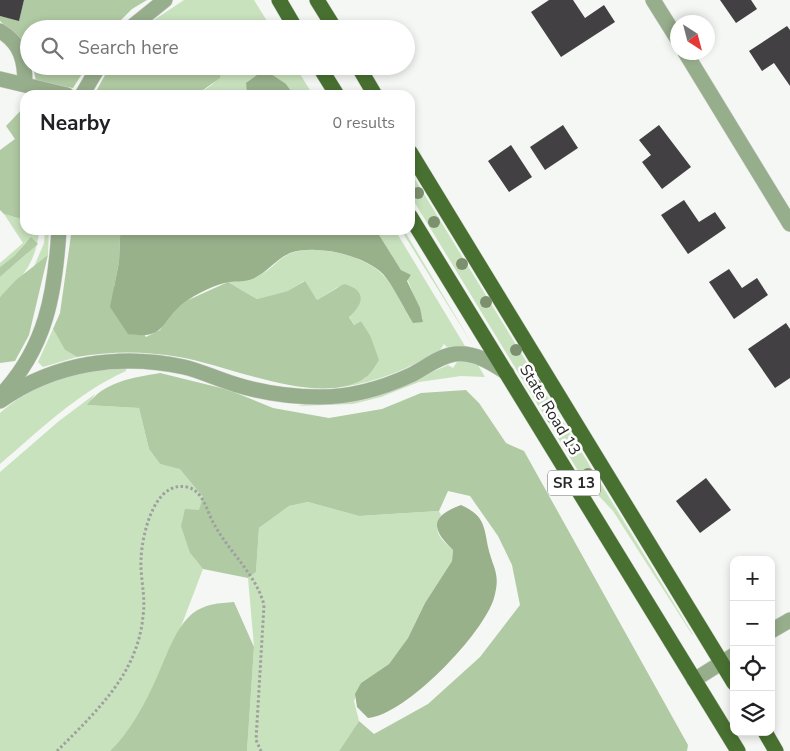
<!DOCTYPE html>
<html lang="en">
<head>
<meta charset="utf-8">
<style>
	:root { --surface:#fff; --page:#f6f6f6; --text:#202124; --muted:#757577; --line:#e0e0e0 }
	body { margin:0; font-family:"Nunito Sans",sans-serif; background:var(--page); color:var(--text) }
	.controls { position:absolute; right:15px; bottom:15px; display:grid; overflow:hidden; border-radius:10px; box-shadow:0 2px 8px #0003 }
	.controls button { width:45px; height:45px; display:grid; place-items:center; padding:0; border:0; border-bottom:1px solid var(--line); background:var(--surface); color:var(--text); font:25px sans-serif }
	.compass { position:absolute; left:670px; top:15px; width:45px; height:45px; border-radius:50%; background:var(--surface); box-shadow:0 2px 8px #0003; rotate:144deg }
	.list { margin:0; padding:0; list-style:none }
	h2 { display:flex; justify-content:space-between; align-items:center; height:65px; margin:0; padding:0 20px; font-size:21px }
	h2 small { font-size:16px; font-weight:400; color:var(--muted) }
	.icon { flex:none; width:28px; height:28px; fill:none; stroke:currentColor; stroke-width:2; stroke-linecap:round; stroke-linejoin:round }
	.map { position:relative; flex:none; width:790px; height:751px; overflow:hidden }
	.search { position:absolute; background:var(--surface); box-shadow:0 2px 8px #0003; left:20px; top:20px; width:395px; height:55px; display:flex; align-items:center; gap:12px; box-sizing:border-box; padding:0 18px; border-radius:28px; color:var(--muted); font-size:19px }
	.panel { position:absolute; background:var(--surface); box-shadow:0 2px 8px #0003; left:20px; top:90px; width:395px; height:145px; border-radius:15px }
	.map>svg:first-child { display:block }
	.green { fill:#c9e2be }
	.forest { fill:#b0caa3 }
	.water { fill:#98b18b }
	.building { fill:#434043 }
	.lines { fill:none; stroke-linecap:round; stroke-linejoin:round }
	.minor-casing { stroke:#d0d2cf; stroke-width:16 }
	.major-casing { stroke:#d0d2cf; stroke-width:16 }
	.path { stroke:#9fa09e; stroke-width:3; stroke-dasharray:2.5 2.5; stroke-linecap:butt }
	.minor { stroke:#97ae8c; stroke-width:15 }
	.major { stroke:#487131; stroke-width:15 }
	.tree { fill:#7c8f6e }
	.labels { text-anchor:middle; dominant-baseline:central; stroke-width:5; stroke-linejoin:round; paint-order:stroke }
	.shield { fill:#fff; stroke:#686968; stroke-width:1 }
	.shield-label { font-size:15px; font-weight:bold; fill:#282928 }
	.street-label { font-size:16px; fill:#282928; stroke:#fff }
</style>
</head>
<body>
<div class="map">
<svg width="790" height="751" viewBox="0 0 790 751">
	<rect width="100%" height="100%" fill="#f5f7f4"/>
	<path class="green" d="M184 0H254L272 29H162L151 22Z
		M220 66H295L313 95H294L286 84 246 83 247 95H196C207 88 222 82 220 66Z
		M410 171 692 633 693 636 613 511 583 479 410 195Z
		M4 214 25 220V230H39C37 260 23 279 0 297V277L28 253 26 242 14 256 0 267V263L23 243Z
		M45 230H49L48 255 33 269 44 243Z
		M376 230H395L465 346 447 347 444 344 440 350C408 369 378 382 342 387L366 378 370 335 361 321 354 325 349 316 338 287 317 300 304 281 289 291 257 299 228 282C242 281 256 279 268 270 275 265 280 258 289 254 315 243 363 255 382 274 395 286 402 308 413 322L423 319 407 278 411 276 401 270Z
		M401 230H404L474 347Z
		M53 329 65 350 77 357 43 367 38 362Z
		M463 361 478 365 485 377 461 376 419 382 381 397 353 404 298 406C316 400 343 404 363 400 394 393 419 377 448 365L453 368 457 362Z
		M126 368V371C77 393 40 430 0 464V413C36 381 79 371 126 368Z
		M95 394 88 405 139 408 149 449 160 464 180 468 203 497 190 553 203 569C180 628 155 706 110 751H0V472L59 421Z
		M308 502 359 516 439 511 441 515C432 532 440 538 453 550L452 561 425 603 408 638 389 664 361 683 354 701 359 721 339 751H247L254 647 248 578 256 572 259 528 289 506Z"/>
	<path class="forest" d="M24 0H147L132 9 112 29H29V54L22 42 0 21V16L19 20Z
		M33 66H87L73 88 36 82Z
		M110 66H220V78L196 95H94Z
		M25 106V220L4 214 0 210V150L15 139 6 126Z
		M77 230H123L120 236 119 262 114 287 146 337 160 330 169 315 186 301 228 282 257 299 288 291 305 281 317 300 344 284C367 290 364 304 349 317L354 325 361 321 370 335 379 360C375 366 370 375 365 378 319 408 229 365 179 357 145 351 111 351 77 357L65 350 53 329 60 313 71 235Z
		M31 237 38 244 0 277V267L14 256Z
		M48 255 29 335 15 361 0 363V297L16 280Z
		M160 373 229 390 273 408 329 418 382 409 421 393 466 390 479 403 506 443 524 451 688 745 687 751H339L359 721 374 734 428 704 480 657 520 605 512 565 498 536 470 496 448 491 439 511 359 516 308 502 289 506 259 528 256 572 248 578 203 569 190 553 181 526 185 509 199 510 203 497 180 469 160 464 149 449 139 408 87 405C105 381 132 378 160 373Z
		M234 602 254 647 247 751H110C131 730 145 704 157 677 167 655 175 628 193 613 205 604 219 603 234 602Z"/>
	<path class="water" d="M271 74 286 84 294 95H247L246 83 257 75Z
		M123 230H376L401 270 411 275 407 281 420 308 423 322 413 323C404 309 393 285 383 274 364 255 316 244 290 253 276 259 267 273 252 279 245 282 238 281 230 282 216 284 196 294 185 302 158 322 168 340 128 334L110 307 119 262 120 236Z
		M461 505C483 515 484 524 488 547 493 569 501 573 494 598 484 633 406 715 368 718L357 707 355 694 361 683 389 664 408 638 425 603 452 561 453 550C430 528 431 516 461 505Z"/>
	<path class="building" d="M0 0H24L19 21 0 16Z
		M549 0H573L585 18 604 5 615 22 561 57 531 12Z
		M720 0H751L757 9 736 23Z
		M787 26 790 30V86L774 63 762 71 749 51Z
		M563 125 578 148 545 170 530 147Z
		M659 125 691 167 662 189 642 162 651 155 639 140Z
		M511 145 532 177 509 192 488 161Z
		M684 200 699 222 715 212 726 228 688 254 661 215Z
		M729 269 742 288 757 278 768 295 734 319 709 282Z
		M786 323 790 329V378L775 388 748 349Z
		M706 478 731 510 700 533 676 501Z"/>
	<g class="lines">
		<defs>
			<path id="minor" d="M653 0 678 40
				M129 29 165 0
				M0 31C21 43 25 61 25 84
				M685 52 790 224
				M0 79 67 95
				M82 95 99 66
				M0 396C46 348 55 294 59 230
				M0 401C54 363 120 353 184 367 201 371 217 379 234 384 262 393 291 397 320 397 351 397 383 388 411 375 425 368 439 356 455 354 475 352 492 363 507 373
				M771 631 790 620
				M694 680 734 655"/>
			<path id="major" d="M279 0 296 29
				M317 0 335 29
				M319 66 337 95
				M358 66 375 95
				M410 152 734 683
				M410 216 738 751
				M765 732 776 751"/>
		</defs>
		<use href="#minor" class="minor-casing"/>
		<use href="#major" class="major-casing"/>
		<path class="path" d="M57 751C85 723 120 690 134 653 139 641 142 628 143 616 146 596 140 578 141 559 142 535 154 480 187 487 198 489 204 501 208 511 221 546 255 570 264 605L256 740 261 751"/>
		<use href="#minor" class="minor"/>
		<use href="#major" class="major"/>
	</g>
	<g class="tree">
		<circle cx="418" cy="193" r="6"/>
		<circle cx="434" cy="222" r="6"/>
		<circle cx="462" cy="264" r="6"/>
		<circle cx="486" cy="302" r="6"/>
		<circle cx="516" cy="350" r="6"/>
		<circle cx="536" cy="385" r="6"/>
		<circle cx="552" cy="417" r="6"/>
		<circle cx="571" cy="446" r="6"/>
		<circle cx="588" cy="474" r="6"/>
	</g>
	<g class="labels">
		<rect class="shield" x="548" y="470.5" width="52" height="25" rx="4"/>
		<g class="shield-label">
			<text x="574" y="483">SR 13</text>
		</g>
		<g class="street-label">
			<text transform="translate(550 410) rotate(59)">State Road 13</text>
		</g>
	</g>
</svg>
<div class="controls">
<button>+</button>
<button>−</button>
<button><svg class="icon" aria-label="locate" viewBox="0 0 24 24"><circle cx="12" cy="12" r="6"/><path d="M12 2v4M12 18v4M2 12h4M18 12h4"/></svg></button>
<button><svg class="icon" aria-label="layers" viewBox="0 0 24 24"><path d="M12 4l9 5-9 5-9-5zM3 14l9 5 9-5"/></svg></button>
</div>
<svg class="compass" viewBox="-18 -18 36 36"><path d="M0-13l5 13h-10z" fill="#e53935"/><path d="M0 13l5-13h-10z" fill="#757577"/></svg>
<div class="search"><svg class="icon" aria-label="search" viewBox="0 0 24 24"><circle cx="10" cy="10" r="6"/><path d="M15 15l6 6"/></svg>Search here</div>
<section class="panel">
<h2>Nearby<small>0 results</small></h2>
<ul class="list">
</ul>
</section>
</div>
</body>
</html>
